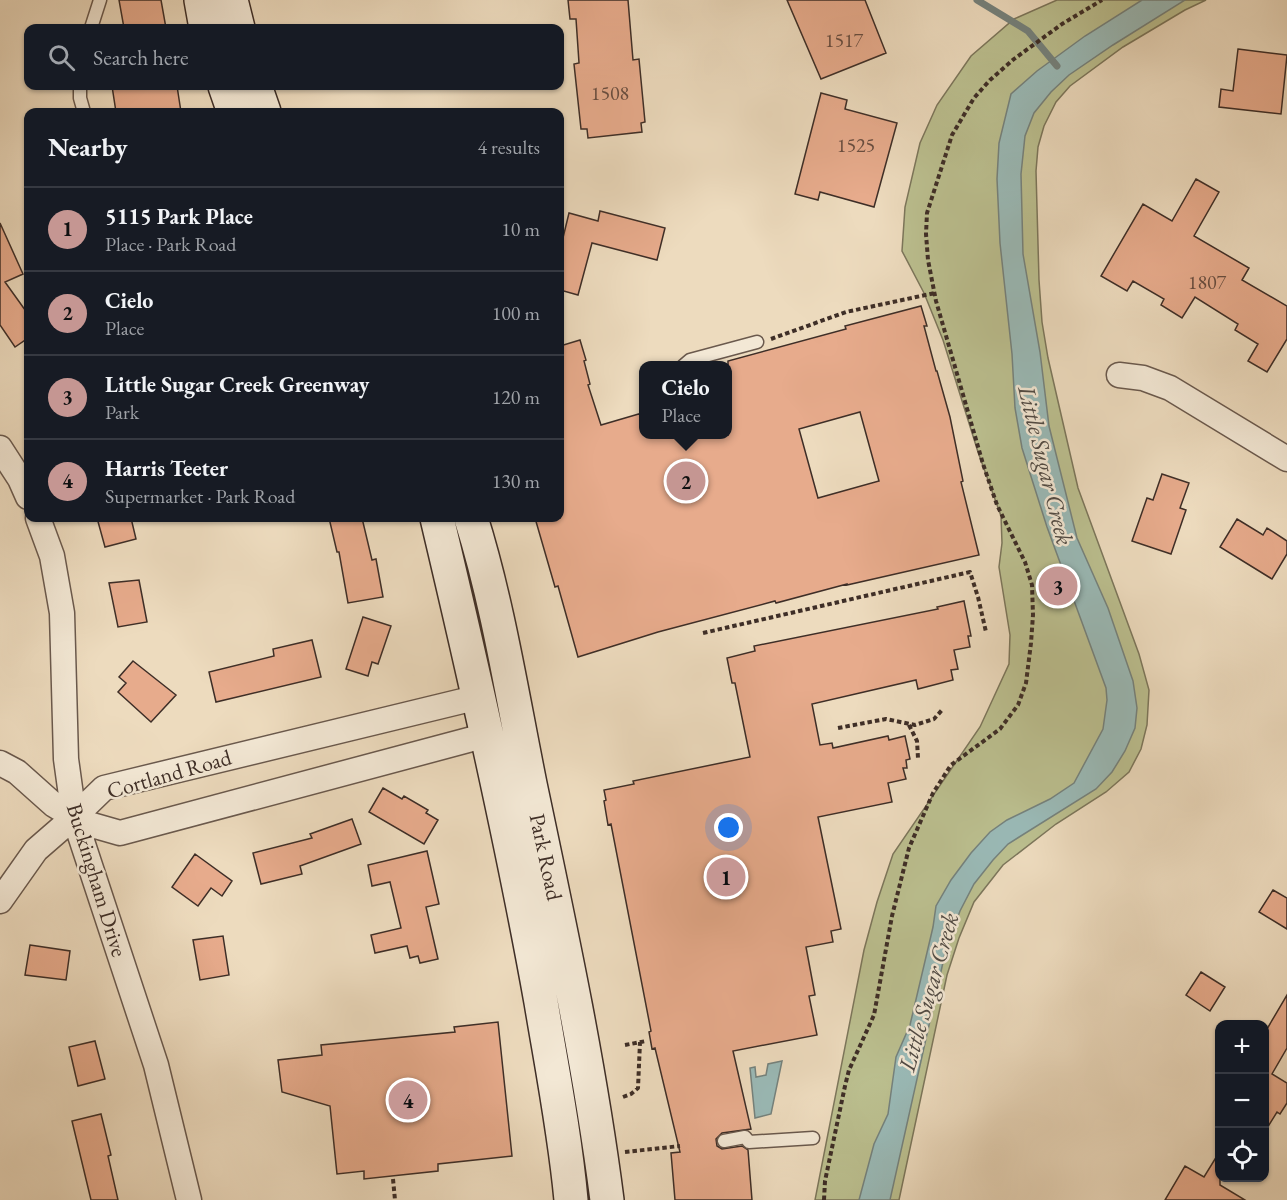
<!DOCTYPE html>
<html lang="en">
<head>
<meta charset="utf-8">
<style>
	:root { --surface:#171b24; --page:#20242c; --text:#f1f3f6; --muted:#9ea1a6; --line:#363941; --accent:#c59692 }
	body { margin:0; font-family:"EB Garamond",serif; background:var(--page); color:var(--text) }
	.controls { position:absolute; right:18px; bottom:18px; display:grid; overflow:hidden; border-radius:12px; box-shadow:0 2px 4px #0004 }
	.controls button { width:54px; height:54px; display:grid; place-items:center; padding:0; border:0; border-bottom:2px solid var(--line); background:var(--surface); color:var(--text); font:30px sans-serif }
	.you { position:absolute; left:729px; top:828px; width:21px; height:21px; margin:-15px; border:4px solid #fff; border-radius:50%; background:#1a73e8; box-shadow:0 0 0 9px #1a73e833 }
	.badge { display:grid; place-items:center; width:39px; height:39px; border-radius:50%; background:var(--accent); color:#111; font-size:20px; font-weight:700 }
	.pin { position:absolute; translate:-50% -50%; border:3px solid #fff; box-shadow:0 2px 6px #0006 }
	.popup { position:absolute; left:639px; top:361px; width:93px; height:78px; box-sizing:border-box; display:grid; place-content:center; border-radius:12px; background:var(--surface); filter:drop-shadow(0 2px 4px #0005); font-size:20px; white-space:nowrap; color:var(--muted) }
	.popup b { font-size:22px; color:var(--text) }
	.popup::after { content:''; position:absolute; left:50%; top:100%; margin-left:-12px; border:12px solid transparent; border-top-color:var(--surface) }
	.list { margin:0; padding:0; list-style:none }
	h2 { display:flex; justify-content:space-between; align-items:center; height:78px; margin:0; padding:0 24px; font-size:26px }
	h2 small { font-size:20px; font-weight:400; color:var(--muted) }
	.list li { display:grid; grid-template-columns:39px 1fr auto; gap:18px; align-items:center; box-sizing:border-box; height:84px; padding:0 24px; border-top:2px solid var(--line) }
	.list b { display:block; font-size:22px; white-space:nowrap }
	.list p { margin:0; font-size:20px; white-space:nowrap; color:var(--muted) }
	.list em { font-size:20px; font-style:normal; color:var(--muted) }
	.icon { flex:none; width:33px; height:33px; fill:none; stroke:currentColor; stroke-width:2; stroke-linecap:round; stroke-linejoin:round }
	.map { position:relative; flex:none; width:1287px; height:1200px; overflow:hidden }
	.search { position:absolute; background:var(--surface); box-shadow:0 2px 4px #0004; left:24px; top:24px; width:540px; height:66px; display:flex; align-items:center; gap:15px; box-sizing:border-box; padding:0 21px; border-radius:12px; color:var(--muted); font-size:22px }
	.panel { position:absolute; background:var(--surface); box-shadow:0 2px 4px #0004; left:24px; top:108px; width:540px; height:414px; border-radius:12px }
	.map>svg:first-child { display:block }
	.green { fill:#bbbf8f; stroke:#7c765b; stroke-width:1.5 }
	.water { fill:#9abab7; stroke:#75827d; stroke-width:1.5 }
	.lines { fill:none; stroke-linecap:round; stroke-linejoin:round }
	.stream { stroke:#75827d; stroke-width:7 }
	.building { fill:#e7ab8c; stroke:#3e2e27; stroke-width:1.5; fill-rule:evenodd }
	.service-casing { stroke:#6a594d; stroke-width:15 }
	.minor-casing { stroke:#6a594d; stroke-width:27 }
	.secondary-casing { stroke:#3e2e27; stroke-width:36 }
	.path { stroke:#3e2e27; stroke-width:4; stroke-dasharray:4.5 3; stroke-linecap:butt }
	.service { stroke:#f3e8d5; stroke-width:12 }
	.minor { stroke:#f3e8d5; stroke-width:24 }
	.secondary { stroke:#f3e8d5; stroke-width:33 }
	.labels { text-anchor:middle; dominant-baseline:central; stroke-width:5; stroke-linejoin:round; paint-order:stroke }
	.number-label { font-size:20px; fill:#684d40 }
	.street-label { font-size:22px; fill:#3e2e27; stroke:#f3e8d5 }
	.water-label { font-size:24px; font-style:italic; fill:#504a44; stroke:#f3e8d5 }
</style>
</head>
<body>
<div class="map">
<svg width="1287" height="1200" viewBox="0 0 1287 1200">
	<rect width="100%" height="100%" fill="#eddbbe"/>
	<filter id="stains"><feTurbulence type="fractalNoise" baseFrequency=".00333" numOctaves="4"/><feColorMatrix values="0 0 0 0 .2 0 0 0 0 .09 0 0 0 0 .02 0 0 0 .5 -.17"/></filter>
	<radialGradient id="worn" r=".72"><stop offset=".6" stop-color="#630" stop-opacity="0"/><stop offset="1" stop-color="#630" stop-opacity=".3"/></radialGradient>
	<path class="green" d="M1057 0H1206L1185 10 1123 47 1070 86 1056 102 1044 126 1038 147 1036 171 1039 280 1042 322 1048 358 1078 488 1139 654 1149 690 1147 725 1141 749 1129 772 1106 792 1056 824 1003 865 974 902 959 938 947 975 899 1200H815L864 950 877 902 893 854 980 727 1009 664 1010 635 999 567 1002 543 1001 516 978 452 943 340 924 293 902 251 905 207 920 143 937 105 971 56 1014 19Z"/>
	<path class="water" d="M1142 0H1185L1113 45 1069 75 1051 92 1034 113 1025 136 1021 174 1023 254 1040 352 1049 426 1077 538 1108 608 1133 681 1137 708 1135 728 1125 751 1112 772 1096 789 1008 844 993 860 974 884 960 911 946 949 890 1200H859L874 1144 888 1114 896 1057 910 1025 933 927 936 906 951 880 971 853 990 832 1007 820 1050 799 1074 783 1103 729 1107 700 1106 688 1047 527 1022 448 1015 408 1012 354 1000 243 997 179 999 143 1011 94 1037 71 1085 36Z
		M782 1061 771 1114 755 1118 750 1068 755 1067 756 1077 766 1075 768 1064Z"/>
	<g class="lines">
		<path class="stream" d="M977 0 1028 31 1057 66"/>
	</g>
	<path class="building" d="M119 0H161L166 28H124Z
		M568 0H628L633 60 639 59 645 122 641 123 642 132 588 138 587 129H581L574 64 579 63 576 19H570Z
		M787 0H865L886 53 821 79Z
		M1238 49 1287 55 1281 114 1219 107 1221 89 1233 91Z
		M112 86H177L181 112H116Z
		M821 93 847 100 845 109 897 123 874 207 820 192 818 200 795 194Z
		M1196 179 1219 192 1194 236 1249 268 1242 280 1287 306V339L1267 372 1248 361 1258 344 1235 330 1238 324 1195 297 1182 318 1161 305 1164 299 1133 281 1127 291 1101 276 1143 204 1172 221Z
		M600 211 665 228 657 260 592 243 578 295 560 290V250L569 213 598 221Z
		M0 223 23 274 5 282 28 314V338L15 347 0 325Z
		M921 306 927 326H924L936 371H937L950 417 963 481 961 482 979 555 847 585V584L776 603 775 601 658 632 578 657 558 586 555 587 535 518H560V346L580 340 586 360 584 361 590 384 588 385 601 425 642 413 644 435H728V361L846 329 845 326ZM860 412 879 481 818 498 799 429Z
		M1162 474 1189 483 1180 508 1186 510 1171 554 1132 541 1147 498 1153 500Z
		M97 518H131L136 539 105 547Z
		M329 518H362L372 560 376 559 383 597 348 603 339 552H337Z
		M1237 519 1263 535 1267 528 1287 541V554L1272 579 1220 547Z
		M139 580 147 622 118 627 109 583Z
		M964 601 971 636H968L970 647 954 650 958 669 951 670 953 680 918 689 916 680 812 704 820 745 832 743 833 748 888 736 889 740 905 736 910 759 906 760 907 768H903L906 779 888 783 892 802 818 817 841 929 831 931 833 942 806 947 815 995 809 996 817 1035 733 1051 751 1129 722 1133 716 1139 717 1146 722 1149 742 1146 748 1150 752 1200H675L671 1153 680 1152 655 1048 652 1049 649 1032 651 1031 611 824 608 825 604 801 606 800 604 790 634 784 633 781 750 757 735 683H732L727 658 755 651 754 646 938 609 937 607Z
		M363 617 391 626 378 664 372 662 368 676 346 669Z
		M312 640 321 677 216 702 209 672 274 656 273 649Z
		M133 661 176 695 151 722 118 692 126 683 119 677Z
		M383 788 402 799 404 796 428 810 426 813 438 820 424 844 369 812Z
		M352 819 361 844 300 866 302 874 261 884 253 853 312 838 310 834Z
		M427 851 439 904 426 907 438 959 420 963 418 956 410 958 407 946 375 953 371 935 401 928 390 882 372 886 368 865Z
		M195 854 232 881 222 896 211 888 198 906 172 887Z
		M1273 890 1287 898V929L1259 912Z
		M223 936 229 975 200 980 193 940Z
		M30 945 70 951 66 980 25 975Z
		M1201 972 1225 987 1210 1011 1186 995Z
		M1287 995V1048L1272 1074 1287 1083V1103L1280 1114 1277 1112 1264 1133V1034Z
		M498 1022 512 1156 438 1164V1171L364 1179V1171L337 1174 330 1106 282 1092 278 1060 322 1055 321 1045 455 1032 454 1027Z
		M95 1041 105 1079 78 1086 69 1047Z
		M101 1114 111 1155 108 1156 118 1200H91L72 1121Z
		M1220 1151V1185L1245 1200H1165L1185 1166 1204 1177Z"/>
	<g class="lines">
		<defs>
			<path id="service" d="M91 28 100 0
				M80 86V98L84 112
				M683 366 690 360 757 342
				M724 1141 745 1137 749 1142 813 1138"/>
			<path id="minor" d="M1119 375 1143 378 1170 388 1287 459
				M0 448 20 479 28 497
				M38 518 52 556 62 613 66 759 74 817 156 1065 189 1200
				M479 697 104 788 74 817 85 823 120 833 487 735
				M0 763 17 772 54 805 74 817 36 850 0 901"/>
			<path id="secondary" d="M201 0 206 28
				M231 0 238 28
				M225 86 234 112
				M255 86 264 112
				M437 518C475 678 512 840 541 1002 552 1068 565 1134 571 1200
				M471 518C498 604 512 695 530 784 559 922 589 1060 607 1200"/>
		</defs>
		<use href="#service" class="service-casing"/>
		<use href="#minor" class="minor-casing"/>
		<use href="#secondary" class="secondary-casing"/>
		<path class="path" d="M771 339 846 312 935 293
			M703 633 970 572 978 597 986 632
			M909 725 917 741 918 758
			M838 728 886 719 915 725 934 719 942 710
			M625 1045 646 1041
			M623 1097 631 1094 638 1088 640 1042
			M625 1152 680 1146
			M393 1179 395 1200
			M824 1200 825 1181 845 1086 849 1070 874 1015 892 916 909 848 933 793 951 765 1000 729 1018 705 1026 683 1031 643 1033 615 1032 585 1025 562 997 505 983 464 936 301 928 260 926 234 927 213 952 135 974 98 990 80 1014 59 1062 24 1102 0"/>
		<use href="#service" class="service"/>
		<use href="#minor" class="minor"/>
		<use href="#secondary" class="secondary"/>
	</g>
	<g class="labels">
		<g class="number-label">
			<text x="844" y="40">1517</text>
			<text x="610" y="93">1508</text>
			<text x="856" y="145">1525</text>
			<text x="1207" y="282">1807</text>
		</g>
		<g class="street-label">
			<text transform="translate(169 774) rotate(-16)">Cortland Road</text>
			<text transform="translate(546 857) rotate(78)">Park Road</text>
			<text transform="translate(97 880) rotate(73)">Buckingham Drive</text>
		</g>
		<g class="water-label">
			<text transform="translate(1046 465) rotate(76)">Little Sugar Creek</text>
			<text transform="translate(928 992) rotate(-74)">Little Sugar Creek</text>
		</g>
	</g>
	<rect width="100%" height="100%" filter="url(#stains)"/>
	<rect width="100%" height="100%" fill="url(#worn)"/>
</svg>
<div class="controls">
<button>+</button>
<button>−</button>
<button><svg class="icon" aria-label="locate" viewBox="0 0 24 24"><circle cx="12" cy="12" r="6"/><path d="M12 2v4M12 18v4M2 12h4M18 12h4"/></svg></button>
</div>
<div class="you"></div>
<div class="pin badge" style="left:726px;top:877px">1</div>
<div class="pin badge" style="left:686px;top:481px">2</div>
<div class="popup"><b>Cielo</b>Place</div>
<div class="pin badge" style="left:1058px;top:586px">3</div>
<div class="pin badge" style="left:408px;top:1100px">4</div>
<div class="search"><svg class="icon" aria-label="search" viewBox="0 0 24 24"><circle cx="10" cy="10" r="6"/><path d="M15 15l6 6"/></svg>Search here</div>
<section class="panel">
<h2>Nearby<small>4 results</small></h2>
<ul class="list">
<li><span class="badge">1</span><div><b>5115 Park Place</b><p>Place · Park Road</p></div><em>10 m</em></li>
<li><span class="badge">2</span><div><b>Cielo</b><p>Place</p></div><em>100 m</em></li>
<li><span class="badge">3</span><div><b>Little Sugar Creek Greenway</b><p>Park</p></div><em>120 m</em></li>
<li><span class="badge">4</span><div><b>Harris Teeter</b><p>Supermarket · Park Road</p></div><em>130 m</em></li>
</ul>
</section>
</div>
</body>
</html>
